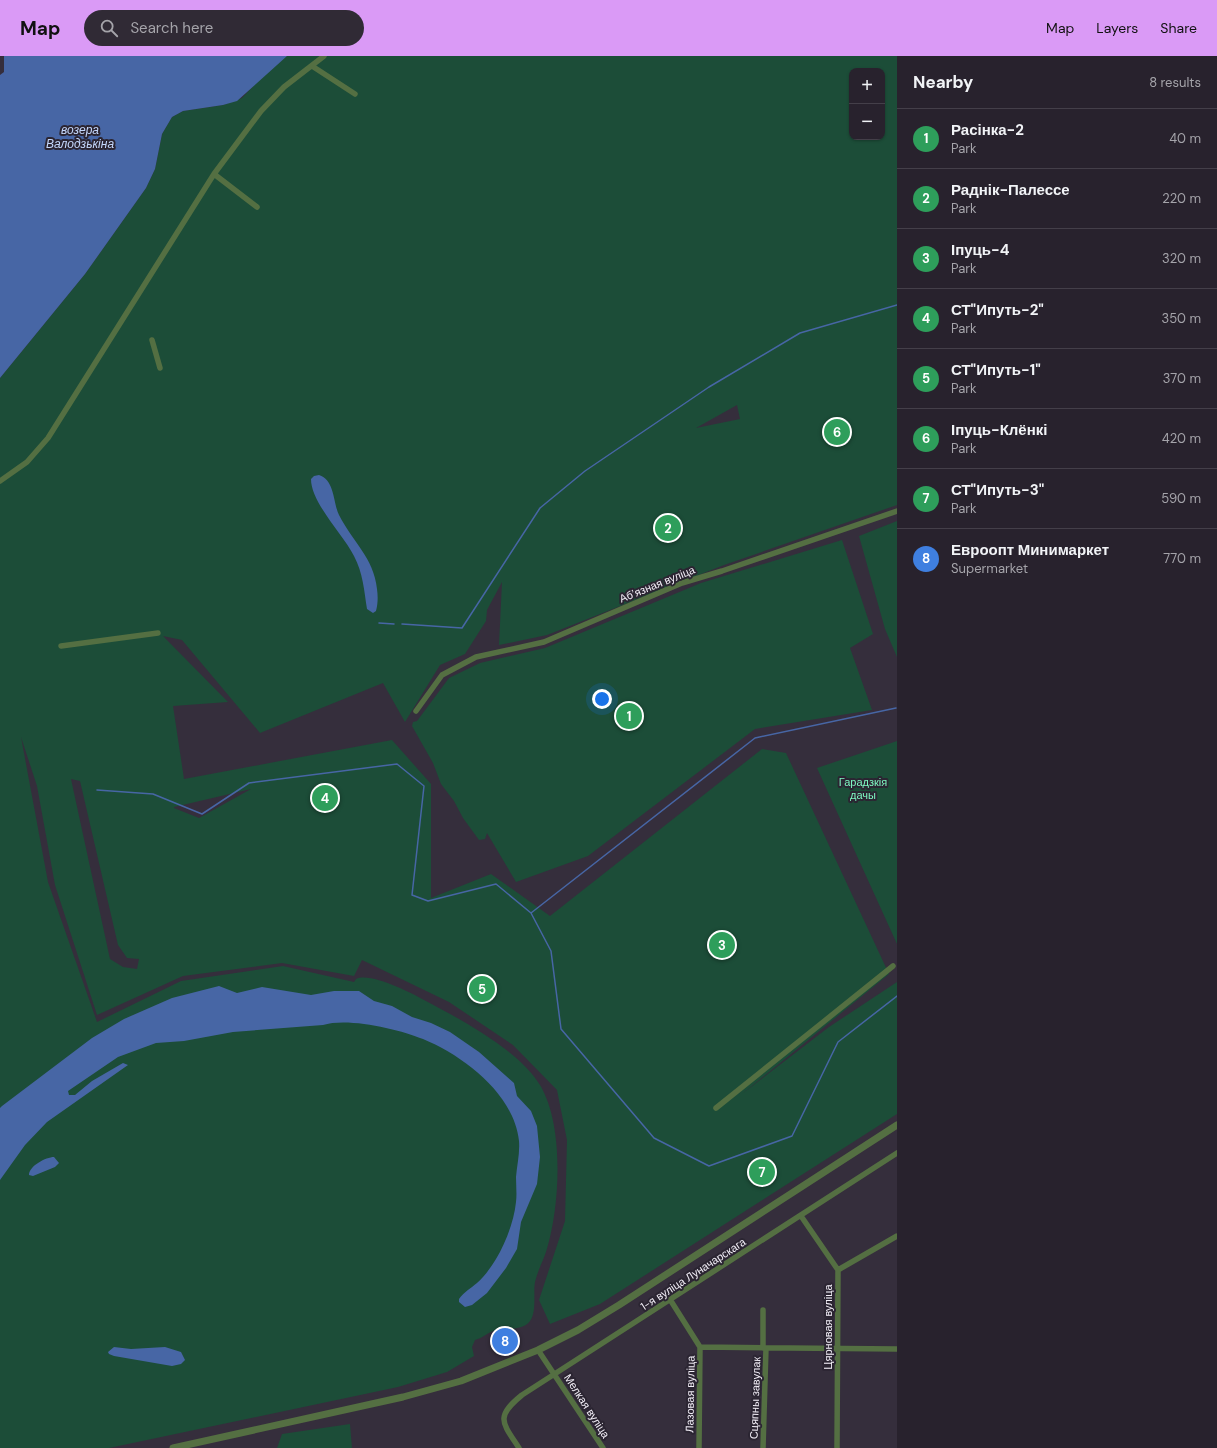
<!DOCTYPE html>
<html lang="en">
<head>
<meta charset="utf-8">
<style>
	:root { --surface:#28222d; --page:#302a35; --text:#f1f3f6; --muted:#a5a4aa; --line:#443f49; --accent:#da9af6 }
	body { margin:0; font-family:"DM Sans",sans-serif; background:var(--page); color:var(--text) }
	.controls { position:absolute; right:12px; top:12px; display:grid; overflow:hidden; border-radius:8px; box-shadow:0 1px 3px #0004 }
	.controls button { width:36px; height:36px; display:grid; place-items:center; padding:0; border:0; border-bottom:1px solid var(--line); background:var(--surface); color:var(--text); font:20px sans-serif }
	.you { position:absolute; left:602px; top:643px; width:14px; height:14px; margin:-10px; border:3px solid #fff; border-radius:50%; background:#1a73e8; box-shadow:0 0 0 6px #1a73e833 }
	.badge { display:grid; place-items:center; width:26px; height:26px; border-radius:50%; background:var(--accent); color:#fff; font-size:13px; font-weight:700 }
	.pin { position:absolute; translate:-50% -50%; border:2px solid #fff; box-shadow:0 1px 4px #0006 }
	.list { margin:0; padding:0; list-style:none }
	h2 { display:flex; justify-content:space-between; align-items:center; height:52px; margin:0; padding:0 16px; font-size:17px }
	h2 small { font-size:13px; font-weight:400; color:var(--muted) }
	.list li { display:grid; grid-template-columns:26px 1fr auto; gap:12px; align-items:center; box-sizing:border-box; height:60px; padding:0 16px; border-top:1px solid var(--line) }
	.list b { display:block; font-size:15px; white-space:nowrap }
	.list p { margin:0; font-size:13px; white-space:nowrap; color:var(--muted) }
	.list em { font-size:13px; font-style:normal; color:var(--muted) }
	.icon { flex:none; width:22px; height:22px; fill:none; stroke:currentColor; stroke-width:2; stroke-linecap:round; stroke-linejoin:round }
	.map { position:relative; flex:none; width:897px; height:1392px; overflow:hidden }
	header { display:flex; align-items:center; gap:24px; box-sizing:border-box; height:56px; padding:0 20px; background:var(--accent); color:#111 }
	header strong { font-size:19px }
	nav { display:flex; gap:22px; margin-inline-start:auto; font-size:14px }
	.search { width:280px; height:36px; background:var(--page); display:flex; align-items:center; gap:10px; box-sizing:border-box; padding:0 14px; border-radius:22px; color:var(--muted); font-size:15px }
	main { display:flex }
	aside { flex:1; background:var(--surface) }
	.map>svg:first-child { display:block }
	.green { fill:#1c4d38; fill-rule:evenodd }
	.water { fill:#4766a5 }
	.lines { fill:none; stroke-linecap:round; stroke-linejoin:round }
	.stream { stroke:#4766a5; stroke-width:1.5 }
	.minor { stroke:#546f42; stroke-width:5.5 }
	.tertiary { stroke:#546f42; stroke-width:7 }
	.labels { text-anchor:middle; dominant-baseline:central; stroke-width:4; stroke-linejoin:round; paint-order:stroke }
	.street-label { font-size:11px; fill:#f4f0f9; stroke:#2b2532 }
	.park-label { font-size:11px; fill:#7ef9c2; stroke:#2b2532 }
	.water-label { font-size:12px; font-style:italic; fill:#c4d7fc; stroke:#2b2532 }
</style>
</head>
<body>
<header>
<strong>Map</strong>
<div class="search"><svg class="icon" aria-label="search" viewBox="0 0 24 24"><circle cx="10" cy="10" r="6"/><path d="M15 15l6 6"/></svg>Search here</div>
<nav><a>Map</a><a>Layers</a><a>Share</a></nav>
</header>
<main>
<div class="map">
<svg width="897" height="1392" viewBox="0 0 897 1392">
	<rect width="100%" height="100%" fill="#352e3c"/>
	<path class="green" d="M287 0H897V449L724 509 547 579 499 589 502 526 487 554 486 565 465 598 440 609 405 666 383 627 260 677 182 584 163 580 228 646 173 650 184 723 392 684 431 728V842L491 818 550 860 762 693 786 697 889 918 742 1038 829 971 897 926V1058L600 1248 550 1268 539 1244 565 1165 567 1084 557 1034 513 989 449 946 362 904 354 920 282 907 183 920 97 959 55 829 37 730 21 681 48 826 97 966 181 925 283 910 354 926 356 923C371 916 411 937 424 944 460 963 519 994 540 1029 564 1069 560 1146 548 1189 545 1202 538 1213 535 1226 533 1237 537 1255 530 1265 523 1275 507 1272 496 1274 488 1276 483 1282 475 1284L472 1291 474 1300 447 1316 398 1331 109 1392H0V322L85 218 146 132 155 113 162 78 172 61 183 55 223 49 242 42 262 21ZM852 15H882V81H852ZM737 349 740 363 696 372ZM71 723 80 725 118 889 127 902 139 903 137 913 123 911 110 903ZM251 733 199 762 174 752V751Z
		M897 465V601L885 573 859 480Z
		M842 484 873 578 850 592 872 654 755 673 588 800 516 826 487 777 485 783 479 784 463 762 454 745 441 728 433 707 412 670 413 666 417 665 449 622 480 607 545 592 701 527Z
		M897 685V888L817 712Z
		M350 1368 352 1392H277L282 1378Z"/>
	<path class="water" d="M4 0H287L237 45 223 49 183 55 172 61 162 78 155 113 146 132 85 218 0 322V19L4 16Z
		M319 419C335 424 333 447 339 459 352 485 374 502 377 533 378 540 378 548 376 555L373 557 367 553C364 534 363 517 354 500 343 478 311 447 311 423L314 420Z
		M219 930 237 937 262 931 311 939 334 935H359L374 945 392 950 412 961 431 967 450 976 479 996 514 1027 517 1040 531 1055 537 1070 540 1101 537 1128 521 1166 517 1193 506 1212 487 1237 472 1249 465 1251 459 1246V1243C464 1236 471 1232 477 1227 485 1220 491 1211 496 1203 506 1186 514 1165 516 1146 517 1138 516 1129 516 1121 517 1109 520 1097 519 1085 514 1038 464 1000 423 983 399 973 347 961 323 969L233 976 184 985 156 987 118 1001 68 1035 69 1039H75L92 1025 123 1007 128 1009 47 1066 25 1089 0 1124V1052L2 1050 92 982 124 963 172 942Z
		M54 1101 59 1107 55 1111 33 1120 29 1119C29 1110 46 1101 54 1101Z
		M114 1291 131 1293 165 1291 181 1296 185 1304 181 1308 172 1310 114 1300 109 1298 108 1296Z"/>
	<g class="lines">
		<path class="stream" d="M379 567 394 568
			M402 568 462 572 540 452 585 415 709 331 800 277 897 249
			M97 734 153 738 202 758 249 727 397 708 424 730 412 839 428 845 496 828 531 857 551 895 561 973 654 1082 709 1110 792 1080 838 986 897 940
			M531 857 755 682 896 652"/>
		<path class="minor" d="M312 10 355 38
			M214 118 257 151
			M152 284 160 312
			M0 425 27 406 48 382 214 118 261 55 284 31 324 0
			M61 590 158 577
			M416 655 442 619 476 601 544 586 682 527 722 515 897 455
			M716 1052 893 910
			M801 1160 838 1214 837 1392
			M838 1214 897 1180
			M671 1245 700 1291 699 1392
			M763 1254V1292
			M700 1291 897 1293
			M538 1294 603 1392
			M519 1392C502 1366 495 1361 522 1339L897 1097
			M763 1392 766 1292"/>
		<path class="tertiary" d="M173 1392 403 1341 461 1325 538 1294 578 1274 619 1249 897 1069"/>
	</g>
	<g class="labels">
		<g class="street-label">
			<text transform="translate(657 528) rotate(-22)">Абʼязная вуліца</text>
			<text transform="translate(693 1218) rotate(-33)">1-я вуліца Луначарскага</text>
			<text transform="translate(828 1271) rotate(-90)">Цярновая вуліца</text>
			<text transform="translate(690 1338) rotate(-89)">Лазовая вуліца</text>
			<text transform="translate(755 1342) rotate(-88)">Сцяпны завулак</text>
			<text transform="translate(587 1350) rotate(57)">Мелкая вуліца</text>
		</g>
		<g class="park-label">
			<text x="863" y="726">Гарадзкія<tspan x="863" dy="13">дачы</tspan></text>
		</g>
		<g class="water-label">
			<text x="80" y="74">возера<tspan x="80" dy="14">Валодзькіна</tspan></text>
		</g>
	</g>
</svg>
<div class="controls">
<button>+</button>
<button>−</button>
</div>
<div class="you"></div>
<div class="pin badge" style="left:629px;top:660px;background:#2e9e5b">1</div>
<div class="pin badge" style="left:668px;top:472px;background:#2e9e5b">2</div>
<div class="pin badge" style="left:722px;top:889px;background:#2e9e5b">3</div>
<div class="pin badge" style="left:325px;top:742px;background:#2e9e5b">4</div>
<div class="pin badge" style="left:482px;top:933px;background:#2e9e5b">5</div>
<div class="pin badge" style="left:837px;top:376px;background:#2e9e5b">6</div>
<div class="pin badge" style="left:762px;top:1116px;background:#2e9e5b">7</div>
<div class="pin badge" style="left:505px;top:1285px;background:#3f7fe0">8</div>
</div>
<aside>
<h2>Nearby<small>8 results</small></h2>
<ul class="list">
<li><span class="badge" style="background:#2e9e5b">1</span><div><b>Расінка-2</b><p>Park</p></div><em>40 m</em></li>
<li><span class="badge" style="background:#2e9e5b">2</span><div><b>Раднік-Палессе</b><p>Park</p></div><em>220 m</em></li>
<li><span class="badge" style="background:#2e9e5b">3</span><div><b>Іпуць-4</b><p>Park</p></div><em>320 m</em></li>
<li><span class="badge" style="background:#2e9e5b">4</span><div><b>СТ&quot;Ипуть-2&quot;</b><p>Park</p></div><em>350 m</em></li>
<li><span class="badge" style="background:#2e9e5b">5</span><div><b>СТ&quot;Ипуть-1&quot;</b><p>Park</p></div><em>370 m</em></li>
<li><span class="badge" style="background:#2e9e5b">6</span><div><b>Іпуць-Клёнкі</b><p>Park</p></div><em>420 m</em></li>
<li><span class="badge" style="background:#2e9e5b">7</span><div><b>СТ&quot;Ипуть-3&quot;</b><p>Park</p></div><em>590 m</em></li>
<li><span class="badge" style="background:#3f7fe0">8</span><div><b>Евроопт Минимаркет</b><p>Supermarket</p></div><em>770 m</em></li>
</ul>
</aside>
</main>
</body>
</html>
